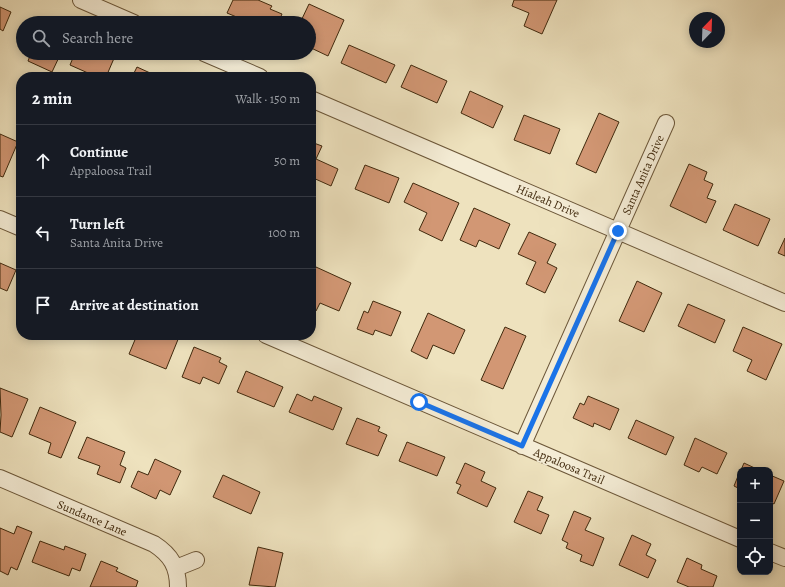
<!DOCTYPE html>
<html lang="en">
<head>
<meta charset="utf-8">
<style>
	:root { --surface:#171b24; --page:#20242c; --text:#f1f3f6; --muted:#9ea1a6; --line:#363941 }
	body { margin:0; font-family:Alegreya,serif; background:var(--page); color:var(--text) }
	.controls { position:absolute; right:12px; bottom:12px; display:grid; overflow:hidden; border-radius:8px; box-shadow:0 2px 10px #0003 }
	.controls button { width:36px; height:36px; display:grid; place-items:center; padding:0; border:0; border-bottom:1px solid var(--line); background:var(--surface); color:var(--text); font:20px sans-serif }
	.compass { position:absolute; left:689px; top:12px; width:36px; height:36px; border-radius:50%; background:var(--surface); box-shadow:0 2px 10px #0003; rotate:23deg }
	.stop { position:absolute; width:12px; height:12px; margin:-9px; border:3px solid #1a73e8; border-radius:50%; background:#fff }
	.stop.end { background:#1a73e8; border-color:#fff; box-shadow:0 1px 4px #0008 }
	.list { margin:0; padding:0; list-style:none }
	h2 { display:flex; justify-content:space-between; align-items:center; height:52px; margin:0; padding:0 16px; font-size:17px }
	h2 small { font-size:13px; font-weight:400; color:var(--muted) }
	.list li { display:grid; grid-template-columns:26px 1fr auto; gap:12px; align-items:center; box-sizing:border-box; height:72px; padding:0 16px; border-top:1px solid var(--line) }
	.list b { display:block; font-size:15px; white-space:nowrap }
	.list p { margin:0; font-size:13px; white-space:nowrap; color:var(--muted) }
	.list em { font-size:13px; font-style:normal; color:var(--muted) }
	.icon { flex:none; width:22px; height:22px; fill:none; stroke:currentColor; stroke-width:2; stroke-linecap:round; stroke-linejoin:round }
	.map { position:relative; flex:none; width:785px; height:587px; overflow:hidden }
	.search { position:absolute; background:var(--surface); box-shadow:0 2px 10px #0003; left:16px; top:16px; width:300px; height:44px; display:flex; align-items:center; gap:10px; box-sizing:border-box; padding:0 14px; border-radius:22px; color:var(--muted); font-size:15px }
	.panel { position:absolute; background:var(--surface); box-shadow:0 2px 10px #0003; left:16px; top:72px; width:300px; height:268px; border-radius:16px }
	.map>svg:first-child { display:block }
	.building { fill:#d29774; stroke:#40290d }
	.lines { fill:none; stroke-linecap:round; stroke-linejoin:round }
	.minor-casing { stroke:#6c5739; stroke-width:18 }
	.minor { stroke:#f4ecd5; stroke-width:16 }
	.route { stroke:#1a73e8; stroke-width:5 }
	.labels { text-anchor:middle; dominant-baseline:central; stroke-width:3.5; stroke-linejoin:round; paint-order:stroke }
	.street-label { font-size:12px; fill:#40290d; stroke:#f4ecd5 }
</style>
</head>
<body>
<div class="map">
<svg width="785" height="587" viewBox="0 0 785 587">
	<rect width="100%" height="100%" fill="#eee2be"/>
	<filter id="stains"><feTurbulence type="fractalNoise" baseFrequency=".005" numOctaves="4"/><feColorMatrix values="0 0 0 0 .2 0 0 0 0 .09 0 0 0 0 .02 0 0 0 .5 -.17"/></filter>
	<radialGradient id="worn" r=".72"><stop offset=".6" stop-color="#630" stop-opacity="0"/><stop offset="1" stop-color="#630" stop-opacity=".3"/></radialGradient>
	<path class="building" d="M233 0H258L272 6 270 9 282 14 278 23H251L227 13Z
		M514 0H557L542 34 524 26 529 13 512 6Z
		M309 4 344 20 328 56 309 47 315 34 309 31V23H300Z
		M0 7 11 12 3 31 0 29Z
		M349 45 395 65 386 83 341 63Z
		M31 53H61L52 72 28 61Z
		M75 53H108L115 56 106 77H97L70 65Z
		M411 65 447 81 437 103 401 87Z
		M137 67 159 77H132Z
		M470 91 503 106 493 128 461 113Z
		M599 113 619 122 596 173 576 164Z
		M524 115 560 129 550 154 514 140Z
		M0 134 18 142 3 177 0 176Z
		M311 142 322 146 316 159 338 169 331 186 311 177Z
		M689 164 707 172 704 180 713 184 707 198 716 201 706 223 670 206Z
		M365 165 399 178 389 203 355 189Z
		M413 183 459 203 442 241 419 230 427 213 404 202Z
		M735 204 770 219 758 246 723 230Z
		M474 208 510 224 499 249 479 240 476 247 460 240Z
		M529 232 556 244 547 263 557 268 545 293 526 284 536 262 518 254Z
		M785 238V256L778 253Z
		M0 263 16 270 7 291 0 288Z
		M316 267 351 283 339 311 320 303 316 311 311 309V279Z
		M637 281 662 293 644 332 619 321Z
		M373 301 401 312 391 336 375 330 373 335 357 329 364 311 368 313Z
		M688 304 725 320 715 343 678 326Z
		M428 313 465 330 454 354 433 345 427 359 411 351Z
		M505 327 526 336 503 389 481 380Z
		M743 327 782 344 766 380 747 371 752 360 733 351Z
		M137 335H174L179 337 166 369 129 354Z
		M194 347 221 358 219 362 227 366 219 384 203 377 200 384 182 377Z
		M246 371 283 387 274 407 237 392Z
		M0 388 28 399 12 437 0 432 1 415Z
		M297 394 312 401 314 396 342 408 333 430 289 412Z
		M588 396 619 409 610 430 594 423 593 427 573 418 580 403 584 405Z
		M40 407 76 422 61 458 48 453 51 443 29 434Z
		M357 418 380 427 378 431 387 435 378 456 346 444Z
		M636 420 674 437 666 455 628 438Z
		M87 437 125 452 120 465 126 468 120 483 97 474 100 466 78 458Z
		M695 438 727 453 717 474 702 467 699 472 684 465Z
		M407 442 445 457 437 476 399 461Z
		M155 459 181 471 170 495 160 490 156 499 131 487 138 471 148 475Z
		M465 463 485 472 481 481 496 488 487 507 457 493 461 485 456 483Z
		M744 463 759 470H741Z
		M740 471V489L734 486Z
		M223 475 260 492 251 514 213 497Z
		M770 475 784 481 774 504 770 502Z
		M528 491 543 497 537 510 549 515 541 534 514 522Z
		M574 511 591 518 585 530 604 538 593 566 580 561 582 555 566 548 568 543 562 540Z
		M17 526 32 532 17 570 11 567 8 575 0 571V528L14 534Z
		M632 535 651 544 646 555 656 560 648 578 619 565Z
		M40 541 64 550 65 546 86 554 80 571 72 568 69 576 32 562Z
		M258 547 283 553 275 587 249 585Z
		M687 558 702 565 701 569 717 576 713 587H689L677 582Z
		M101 561 118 568 116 571 138 581 136 587H90Z"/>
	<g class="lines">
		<defs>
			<path id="minor" d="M81 0 134 23
				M204 53 260 77
				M311 99 785 303
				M0 219 21 228
				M266 335 740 539
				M522 446 666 123
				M0 478 154 544C171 555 178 567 178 587
				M770 552 785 558
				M176 568 196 560"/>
		</defs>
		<use href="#minor" class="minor-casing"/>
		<use href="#minor" class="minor"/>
	</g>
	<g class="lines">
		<path class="route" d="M419 402 522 446 618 231"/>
	</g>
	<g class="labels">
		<g class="street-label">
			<text transform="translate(643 175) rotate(-66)">Santa Anita Drive</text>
			<text transform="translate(548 201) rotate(23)">Hialeah Drive</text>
			<text transform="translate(569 466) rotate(23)">Appaloosa Trail</text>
			<text transform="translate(92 518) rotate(23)">Sundance Lane</text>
		</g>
	</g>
	<rect width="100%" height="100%" filter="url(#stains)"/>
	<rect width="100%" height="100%" fill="url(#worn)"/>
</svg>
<div class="controls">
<button>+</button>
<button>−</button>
<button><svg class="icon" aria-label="locate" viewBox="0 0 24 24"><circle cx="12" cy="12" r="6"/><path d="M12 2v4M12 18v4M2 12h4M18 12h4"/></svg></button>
</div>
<svg class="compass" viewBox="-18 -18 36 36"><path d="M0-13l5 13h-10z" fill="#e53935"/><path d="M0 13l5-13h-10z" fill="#9ea1a6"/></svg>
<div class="stop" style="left:419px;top:402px"></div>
<div class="stop end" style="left:618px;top:231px"></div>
<div class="search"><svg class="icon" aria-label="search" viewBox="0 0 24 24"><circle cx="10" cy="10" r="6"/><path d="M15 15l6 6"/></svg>Search here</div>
<section class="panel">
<h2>2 min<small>Walk · 150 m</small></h2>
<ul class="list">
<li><svg class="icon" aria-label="ahead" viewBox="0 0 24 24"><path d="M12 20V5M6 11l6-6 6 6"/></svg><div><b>Continue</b><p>Appaloosa Trail</p></div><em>50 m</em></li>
<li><svg class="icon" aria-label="left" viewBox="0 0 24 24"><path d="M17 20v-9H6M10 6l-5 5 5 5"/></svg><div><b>Turn left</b><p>Santa Anita Drive</p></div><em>100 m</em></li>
<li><svg class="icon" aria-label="arrive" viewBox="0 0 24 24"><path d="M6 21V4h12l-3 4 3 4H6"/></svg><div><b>Arrive at destination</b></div></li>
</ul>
</section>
</div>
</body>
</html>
